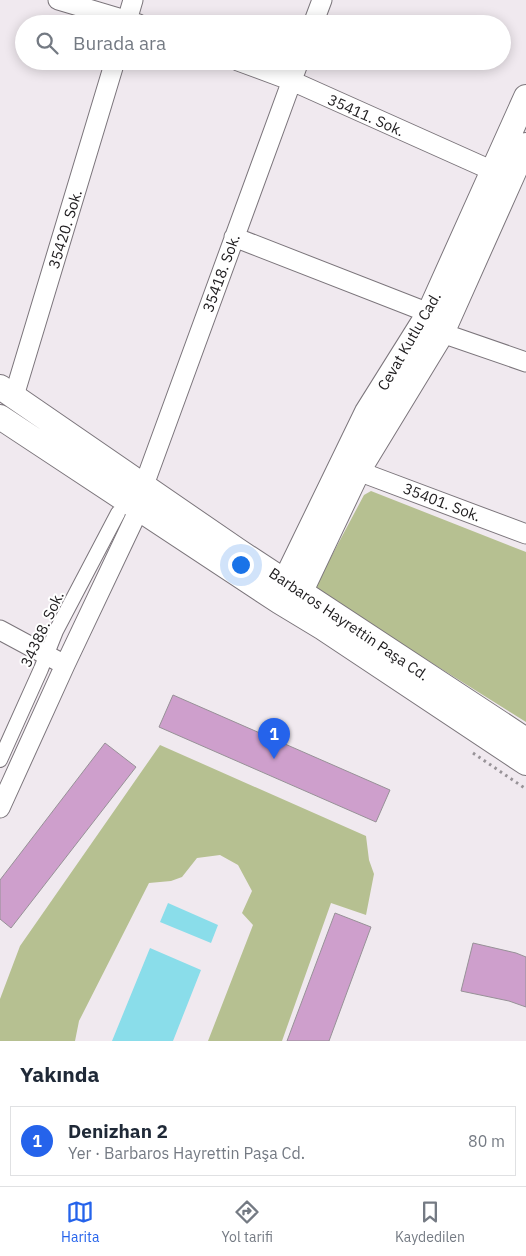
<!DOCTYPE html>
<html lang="tr">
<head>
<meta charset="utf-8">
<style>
	:root { --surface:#fff; --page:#f6f6f7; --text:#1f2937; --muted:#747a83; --line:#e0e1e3; --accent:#2563eb }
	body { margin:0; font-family:"IBM Plex Sans",sans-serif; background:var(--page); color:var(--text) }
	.you { position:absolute; left:240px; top:564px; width:18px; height:18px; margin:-12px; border:4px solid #fff; border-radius:50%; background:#1a73e8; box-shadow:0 0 0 8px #1a73e833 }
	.badge { display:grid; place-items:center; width:32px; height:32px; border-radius:50%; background:var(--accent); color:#fff; font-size:16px; font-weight:700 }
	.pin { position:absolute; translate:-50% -41px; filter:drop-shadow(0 1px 2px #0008) }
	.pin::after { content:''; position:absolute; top:26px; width:18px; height:15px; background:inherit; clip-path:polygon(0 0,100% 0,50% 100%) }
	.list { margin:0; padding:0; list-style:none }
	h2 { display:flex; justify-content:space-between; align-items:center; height:65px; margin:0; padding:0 20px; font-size:21px }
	h2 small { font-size:16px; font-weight:400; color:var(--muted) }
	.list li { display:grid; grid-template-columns:32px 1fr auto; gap:15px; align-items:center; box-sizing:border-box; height:70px; margin:0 10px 10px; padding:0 10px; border:1px solid var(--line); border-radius:0px }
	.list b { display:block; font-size:19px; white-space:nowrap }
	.list p { margin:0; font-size:16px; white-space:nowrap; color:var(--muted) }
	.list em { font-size:16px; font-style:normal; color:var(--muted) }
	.icon { flex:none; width:28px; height:28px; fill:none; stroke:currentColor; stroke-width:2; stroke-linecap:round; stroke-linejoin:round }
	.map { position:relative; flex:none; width:526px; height:1041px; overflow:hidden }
	.search { position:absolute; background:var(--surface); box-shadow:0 2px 12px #0003; left:15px; right:15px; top:15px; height:55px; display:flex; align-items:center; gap:12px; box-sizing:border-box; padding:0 18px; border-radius:28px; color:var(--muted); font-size:19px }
	.sheet { height:145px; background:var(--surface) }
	nav { display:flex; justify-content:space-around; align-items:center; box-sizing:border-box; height:70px; border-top:1px solid var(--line); background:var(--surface); font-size:14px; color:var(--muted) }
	nav a { display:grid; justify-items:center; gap:2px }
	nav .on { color:var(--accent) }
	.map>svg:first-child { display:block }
	.green { fill:#b6c091 }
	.water { fill:#8addea }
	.building { fill:#ce9fcc; stroke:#979197 }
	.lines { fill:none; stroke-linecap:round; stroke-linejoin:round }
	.pedestrian-casing { stroke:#7b757b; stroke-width:16 }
	.minor-casing { stroke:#7b757b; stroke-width:21 }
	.tertiary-casing { stroke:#7b757b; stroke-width:26 }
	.path { stroke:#989398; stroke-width:3; stroke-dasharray:2.5 4; stroke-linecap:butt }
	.pedestrian { stroke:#fff; stroke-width:14 }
	.minor { stroke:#fff; stroke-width:19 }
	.tertiary { stroke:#fff; stroke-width:24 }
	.labels { text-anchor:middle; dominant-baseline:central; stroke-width:4; stroke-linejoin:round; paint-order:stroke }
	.street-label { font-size:15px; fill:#1e1c1e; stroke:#fff }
</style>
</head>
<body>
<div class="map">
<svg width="526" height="1041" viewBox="0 0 526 1041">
	<rect width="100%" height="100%" fill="#f0e9ef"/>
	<path class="green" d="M371 491 526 552V722L314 589 364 495Z
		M160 745 366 836 369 860 374 874 366 915 331 903 282 1041H208L253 925 242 913 252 891 238 865 220 855 197 858 182 877 171 881 149 883 79 1021 75 1041H0V999L20 946Z"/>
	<path class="water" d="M168 903 218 925 211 943 160 922Z
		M150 948 201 970 173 1041H112Z"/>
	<path class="building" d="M173 695 390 790 376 822 159 727Z
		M105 743 136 767 11 928 0 919V880Z
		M335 913 371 927 329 1041H287Z
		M473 943 516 953 526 957V1007L509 1001 461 991Z"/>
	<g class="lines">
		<defs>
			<path id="pedestrian" d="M0 760 41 669 56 631 118 513"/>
			<path id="minor" d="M58 0 139 24
				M126 24 133 0
				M313 24 322 0
				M238 61 292 81 493 171
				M234 237 429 313
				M442 333 526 362
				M14 396 115 61
				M358 471 526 534
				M144 485 299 61
				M0 630 65 665
				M0 808 65 665 139 509"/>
			<path id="tertiary" d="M0 387 237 550 526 740
				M0 417 280 602 323 628 526 763
				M285 581 367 412 429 313 526 97
				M301 591 358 471 442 333 526 145"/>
		</defs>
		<use href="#pedestrian" class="pedestrian-casing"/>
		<use href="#minor" class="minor-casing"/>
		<use href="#tertiary" class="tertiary-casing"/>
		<path class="path" d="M473 753 526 789"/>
		<use href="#pedestrian" class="pedestrian"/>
		<use href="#minor" class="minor"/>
		<use href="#tertiary" class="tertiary"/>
	</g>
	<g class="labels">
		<g class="street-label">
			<text transform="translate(366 115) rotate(24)">35411. Sok.</text>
			<text transform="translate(65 229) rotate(-73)">35420. Sok.</text>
			<text transform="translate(221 273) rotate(-70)">35418. Sok.</text>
			<text transform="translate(409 341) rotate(-60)">Cevat Kutlu Cad.</text>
			<text transform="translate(442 502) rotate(21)">35401. Sok.</text>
			<text transform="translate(349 624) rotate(34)">Barbaros Hayrettin Paşa Cd.</text>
			<text transform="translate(42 629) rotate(-65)">34388. Sok.</text>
		</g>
	</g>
</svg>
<div class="you"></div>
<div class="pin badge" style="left:274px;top:759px">1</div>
<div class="search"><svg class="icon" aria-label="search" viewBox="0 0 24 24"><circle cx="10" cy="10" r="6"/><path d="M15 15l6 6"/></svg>Burada ara</div>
</div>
<section class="sheet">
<h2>Yakında<small></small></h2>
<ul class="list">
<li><span class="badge">1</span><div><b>Denizhan 2</b><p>Yer · Barbaros Hayrettin Paşa Cd.</p></div><em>80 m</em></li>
</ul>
</section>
<nav>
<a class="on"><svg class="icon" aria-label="map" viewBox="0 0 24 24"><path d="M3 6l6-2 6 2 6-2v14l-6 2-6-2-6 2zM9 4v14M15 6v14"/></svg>Harita</a>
<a><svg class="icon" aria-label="directions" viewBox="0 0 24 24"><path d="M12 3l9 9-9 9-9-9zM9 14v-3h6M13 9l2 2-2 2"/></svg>Yol tarifi</a>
<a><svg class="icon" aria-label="saved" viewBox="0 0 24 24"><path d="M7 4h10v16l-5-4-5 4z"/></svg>Kaydedilen</a>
</nav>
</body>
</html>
